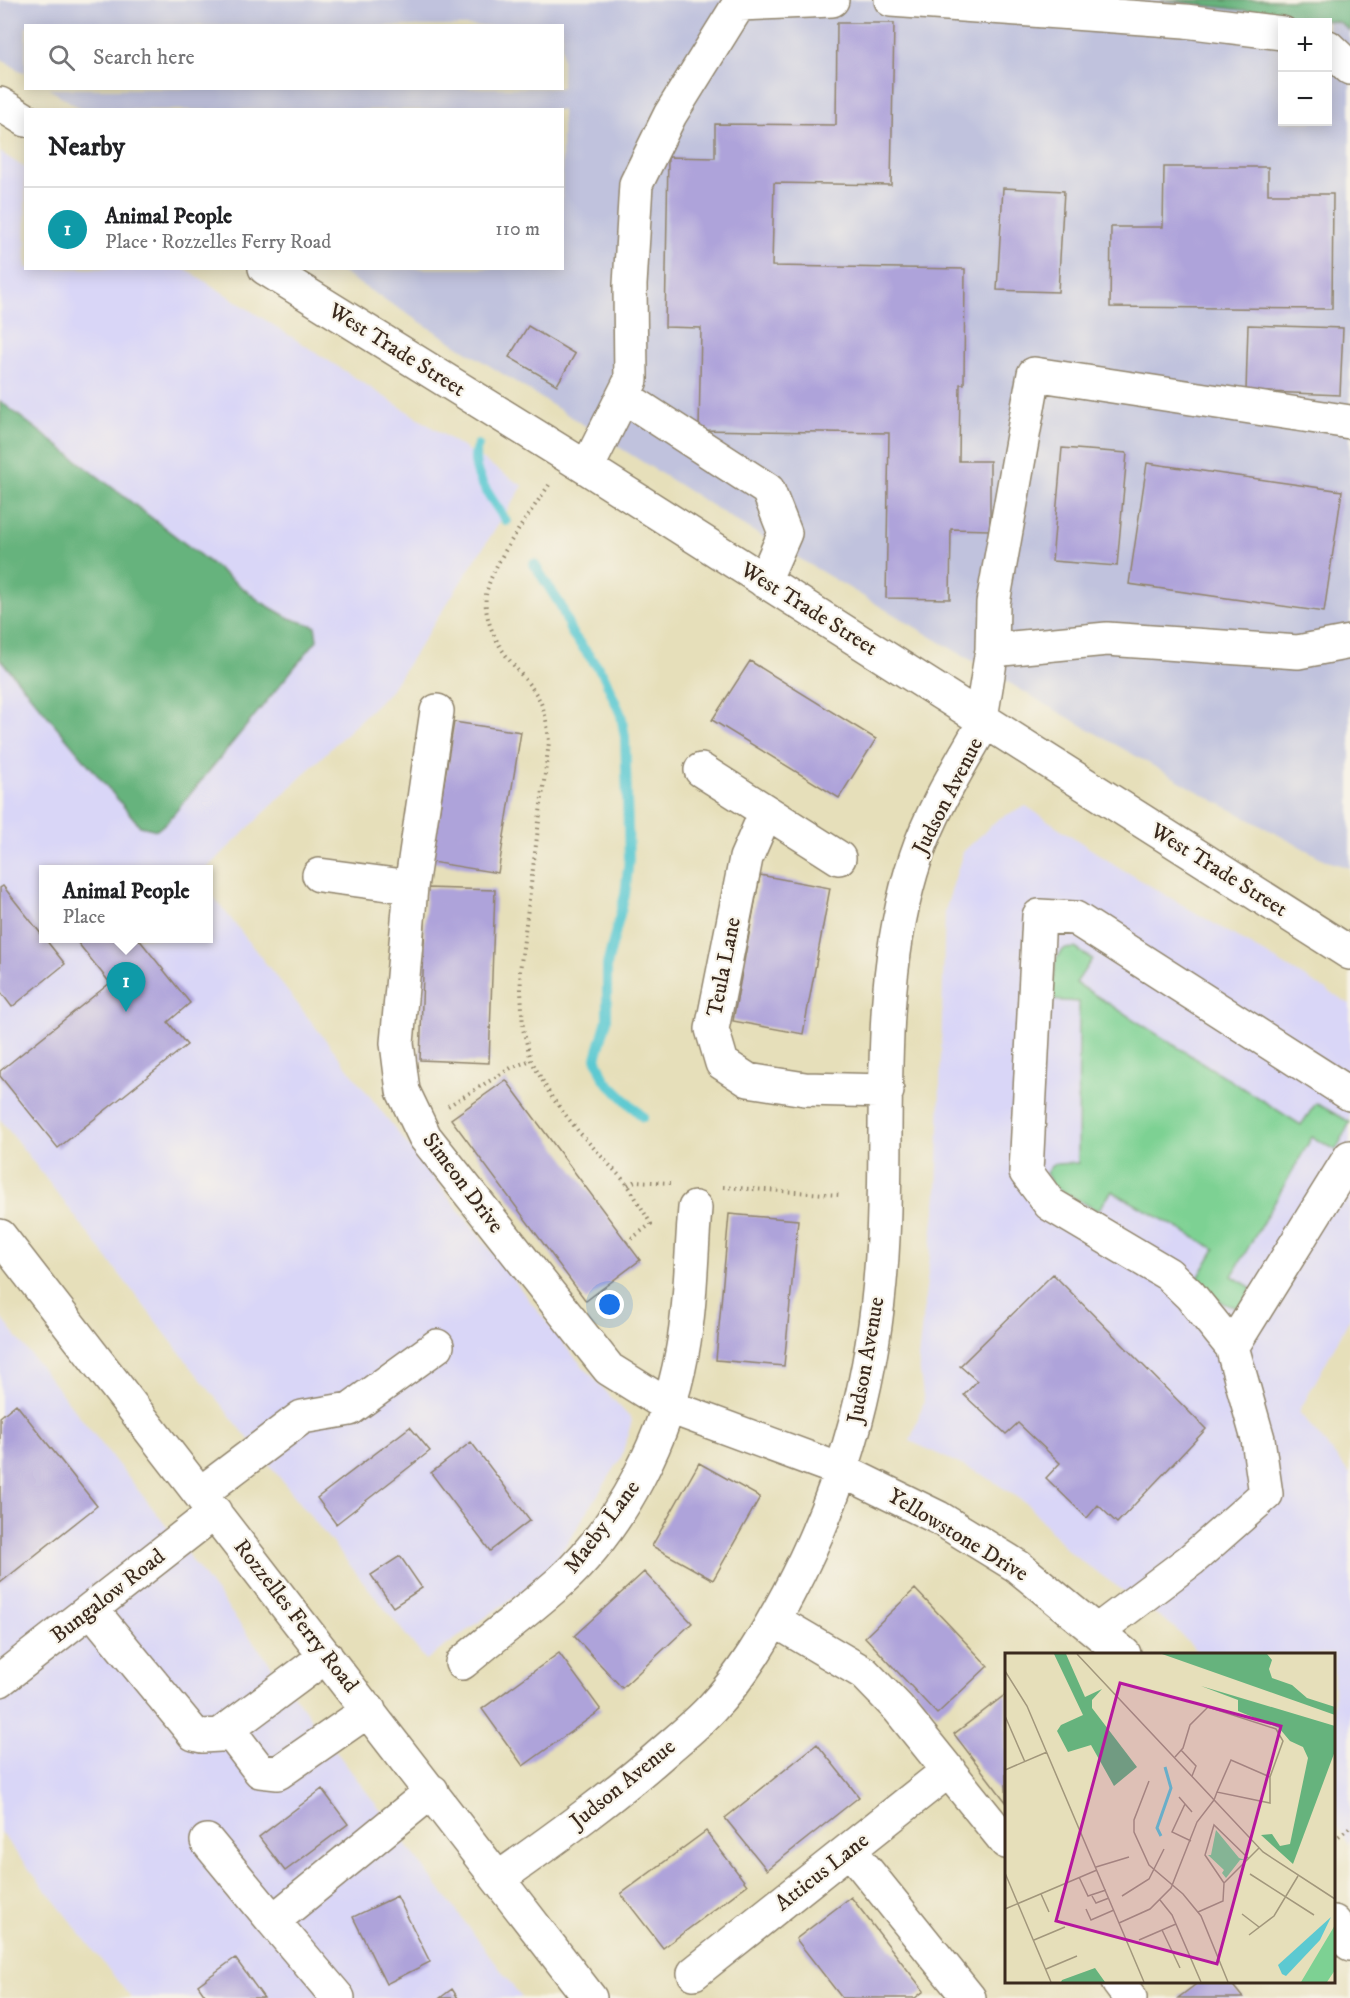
<!DOCTYPE html>
<html lang="en">
<head>
<meta charset="utf-8">
<style>
	:root { --surface:#fff; --page:#f6f6f6; --text:#202124; --muted:#757577; --line:#e0e0e0; --accent:#ea580c }
	body { margin:0; font-family:"IM FELL DW Pica",serif; background:var(--page); color:var(--text) }
	.controls { position:absolute; right:18px; top:18px; display:grid; overflow:hidden; border-radius:0px; box-shadow:0 3px 15px #0003 }
	.controls button { width:54px; height:54px; display:grid; place-items:center; padding:0; border:0; border-bottom:2px solid var(--line); background:var(--surface); color:var(--text); font:30px sans-serif }
	.you { position:absolute; left:610px; top:1305px; width:21px; height:21px; margin:-15px; border:4px solid #fff; border-radius:50%; background:#1a73e8; box-shadow:0 0 0 9px #1a73e833 }
	.badge { display:grid; place-items:center; width:39px; height:39px; border-radius:50%; background:var(--accent); color:#fff; font-size:20px; font-weight:700 }
	.pin { position:absolute; translate:-50% -50px; filter:drop-shadow(0 2px 3px #0008) }
	.pin::after { content:''; position:absolute; top:32px; width:21px; height:18px; background:inherit; clip-path:polygon(0 0,100% 0,50% 100%) }
	.popup { position:absolute; left:39px; top:865px; width:174px; height:78px; box-sizing:border-box; display:grid; place-content:center; border-radius:0px; background:var(--surface); filter:drop-shadow(0 2px 4px #0005); font-size:20px; white-space:nowrap; color:var(--muted) }
	.popup b { font-size:22px; color:var(--text) }
	.popup::after { content:''; position:absolute; left:50%; top:100%; margin-left:-12px; border:12px solid transparent; border-top-color:var(--surface) }
	.list { margin:0; padding:0; list-style:none }
	h2 { display:flex; justify-content:space-between; align-items:center; height:78px; margin:0; padding:0 24px; font-size:26px }
	h2 small { font-size:20px; font-weight:400; color:var(--muted) }
	.list li { display:grid; grid-template-columns:39px 1fr auto; gap:18px; align-items:center; box-sizing:border-box; height:84px; padding:0 24px; border-top:2px solid var(--line) }
	.list b { display:block; font-size:22px; white-space:nowrap }
	.list p { margin:0; font-size:20px; white-space:nowrap; color:var(--muted) }
	.list em { font-size:20px; font-style:normal; color:var(--muted) }
	.icon { flex:none; width:33px; height:33px; fill:none; stroke:currentColor; stroke-width:2; stroke-linecap:round; stroke-linejoin:round }
	.map { position:relative; flex:none; width:1350px; height:1998px; overflow:hidden }
	.search { position:absolute; background:var(--surface); box-shadow:0 3px 15px #0003; left:24px; top:24px; width:540px; height:66px; display:flex; align-items:center; gap:15px; box-sizing:border-box; padding:0 21px; border-radius:0px; color:var(--muted); font-size:22px }
	.panel { position:absolute; background:var(--surface); box-shadow:0 3px 15px #0003; left:24px; top:108px; width:540px; height:162px; border-radius:0px }
	.map>svg:first-child { display:block }
	.built { fill:#d9d6f7 }
	.industrial { fill:#c0c2dd; fill-rule:evenodd }
	.green { fill:#7dd193; stroke:#5c7e58; stroke-width:1.5 }
	.forest { fill:#66b37d; stroke:#506e4e; stroke-width:1.5 }
	.lines { fill:none; stroke-linecap:round; stroke-linejoin:round }
	.stream { stroke:#5cc9d1; stroke-width:10 }
	.building { fill:#aea3da }
	.minor-casing { stroke:#90846c; stroke-width:36 }
	.path { stroke:#90846c; stroke-width:4; stroke-dasharray:1.5 4.5; stroke-linecap:butt }
	.minor { stroke:#fff; stroke-width:33 }
	.labels { text-anchor:middle; dominant-baseline:central; stroke-width:4.5; stroke-linejoin:round; paint-order:stroke }
	.street-label { font-size:22px; fill:#3b2a1e; stroke:#f7f3e8 }
	.inset-river { fill:none; stroke:#5cc9d1; stroke-width:3 }
	.inset-road { fill:none; stroke:#a2977c; stroke-width:1.5 }
	.view { fill:#b5179e; fill-opacity:0.15; stroke:#b5179e; stroke-width:3 }
	.inset-edge { fill:none; stroke:#3b2a1e; stroke-width:3 }
</style>
</head>
<body>
<div class="map">
<svg width="1350" height="1998" viewBox="0 0 1350 1998">
	<rect width="100%" height="100%" fill="#f7f3e8"/>
	<filter id="ink" filterUnits="userSpaceOnUse"><feTurbulence type="fractalNoise" baseFrequency=".0167" numOctaves="2"/><feDisplacementMap in="SourceGraphic" scale="12" xChannelSelector="R" yChannelSelector="G"/><feConvolveMatrix kernelMatrix="1 2 1 2 8 2 1 2 1" color-interpolation-filters="sRGB"/></filter>
	<filter id="wash" filterUnits="userSpaceOnUse"><feTurbulence type="fractalNoise" baseFrequency=".008" numOctaves="4" result="noise"/><feDisplacementMap in="SourceGraphic" scale="24" xChannelSelector="R" yChannelSelector="G"/><feGaussianBlur stdDeviation="1.35" result="paint"/><feColorMatrix in="noise" values="0 0 0 0 0 0 0 0 0 0 0 0 0 0 0 0 0 1.4 0 .05"/><feComposite in="paint" operator="in"/></filter>
	<g filter="url(#wash)">
		<rect width="100%" height="100%" fill="#e6dfba"/>
		<path class="built" d="M0 152 25 168 26 268 186 269 523 486 391 690 206 869 44 870V938H208L209 891 570 1352 632 1420 621 1458 549 1572 426 1660 191 1367 0 1119Z
			M1026 806 1115 865 1350 1004V1318L1299 1412 1350 1474V1845L1334 1823V1654H1199L1174 1627 1069 1552 1026 1503 985 1476 910 1441 924 1402 918 1358 937 1194 945 911 963 852 998 819Z
			M0 1316 154 1510 522 1998H131L0 1832Z"/>
		<path class="industrial" d="M0 0H1161L1339 22 1350 31V868L1327 861 1215 801 1048 706 741 524 336 269 562 268V110H83L49 89 562 88V26H26L25 74 0 58ZM1282 22H1328V122H1282Z"/>
		<path class="green" d="M1075 948 1092 959 1076 983 1301 1125 1316 1103 1350 1122 1336 1150 1312 1137 1232 1276 1252 1288 1241 1307C1220 1308 1211 1293 1198 1278L1215 1249 1112 1191 1098 1211 1053 1186 1046 1173 1053 1164 1078 1163 1079 1002 1051 1000 1056 959 1064 949Z"/>
		<path class="forest" d="M1161 0H1350V31L1339 22Z
			M0 401 261 602 289 618 315 626 317 640 168 821 157 830 140 826 0 659Z"/>
		<g class="lines">
			<path class="stream" d="M478 445C466 470 493 499 506 521
				M534 564 561 606 571 632 603 674 621 715 625 737 629 859 625 895 607 965V1020L596 1058 605 1080 643 1117"/>
		</g>
		<g id="blocks">
			<path class="building" d="M837 23H894L891 185 774 183 772 266 965 269 964 384H960L959 461H990V530L951 529 950 599 886 598 889 433 699 430 701 328 665 327 668 157 715 158V124L836 125Z
				M1164 167H1268V194H1333L1332 309 1110 307 1111 227H1163Z
				M1003 188 1064 191 1058 292 997 290Z
				M1248 325 1343 328 1340 395 1246 391Z
				M528 326 575 354 557 385 509 357Z
				M1062 448 1127 453 1117 566 1052 561Z
				M1147 463 1342 491 1324 612 1129 584Z
				M750 661 876 739 839 798 712 720Z
				M454 722 521 732 498 873 431 862Z
				M760 875 830 888 803 1034 733 1021Z
				M3 886 65 964 12 1007 0 991V888Z
				M426 888 495 890 489 1063 420 1060Z
				M74 938H138L190 1003 168 1022 187 1045 58 1148 0 1076V1071L110 983Z
				M506 1080 640 1260 586 1301 451 1119Z
				M729 1214 798 1220 784 1366 716 1360Z
				M1053 1274 1206 1429 1117 1523 1098 1505 1087 1518 1046 1478 1060 1463 1018 1423 1006 1434 964 1395 977 1381 960 1366Z
				M16 1404 97 1506 0 1583V1417Z
				M410 1427 430 1451 336 1524 317 1498Z
				M471 1442 530 1520 490 1551 431 1473Z
				M699 1463 760 1497 713 1580 652 1546Z
				M400 1556 422 1588 393 1607 371 1575Z
				M644 1572 692 1623 622 1688 574 1636Z
				M915 1589 988 1666 937 1714 865 1637Z
				M559 1653 601 1710 523 1766 482 1709Z
				M1006 1694V1802L954 1734Z
				M817 1744 859 1797 767 1870 725 1818Z
				M322 1789 348 1824 285 1871 259 1837Z
				M706 1831 747 1885 663 1948 621 1894Z
				M397 1896 430 1962 386 1984 353 1917Z
				M851 1897 924 1991 915 1998H842L796 1939Z
				M235 1958 264 1998H207L198 1985Z
				M1199 1982H1230L1243 1998H1178Z
				M452 1989 458 1998H440Z"/>
		</g>
	</g>
	<g filter="url(#ink)">
		<use href="#blocks" fill-opacity="0" stroke="#90846c" stroke-width="1.5"/>
		<g class="lines">
			<defs>
				<path id="minor" d="M891 0 1185 21 1282 33
					M1328 47 1350 68
					M0 104 26 120
					M265 268 587 468 1350 953
					M623 396 768 490 785 533 764 581
					M587 468 631 380 630 285 636 184 670 115 739 4 832 0
					M992 650 993 603 1034 374 1350 422
					M437 711 411 887 397 1043 403 1091 425 1137 609 1369 670 1407 843 1471 939 1518 1017 1566 1124 1654
					M981 718 992 650 1107 639 1298 652 1350 642
					M701 770 839 858
					M766 812 746 858 712 1029 722 1063 748 1080 805 1089 887 1091
					M319 875 411 887
					M0 1236 590 1998
					M1232 1347 1350 1157
					M201 1493 302 1417 350 1409 437 1346
					M91 1609 194 1734 202 1736 220 1735 326 1656
					M774 1620 864 1673 898 1708 1006 1842
					M1097 1631 1191 1560 1266 1494 1258 1439 1232 1347 1190 1295 1168 1274 1050 1204 1026 1172 1039 916 1075 918 1350 1094
					M462 1663C494 1636 528 1610 560 1582 622 1526 667 1435 682 1353 691 1306 691 1256 695 1208
					M0 1680 215 1512
					M228 1729 260 1771 278 1773 369 1710
					M207 1841 273 1921 432 1791
					M850 1850 969 1998
					M499 1878C557 1837 614 1796 667 1749 682 1736 698 1723 711 1709 743 1675 766 1635 788 1594 848 1480 877 1367 883 1238 889 1113 875 978 916 857 932 809 960 765 985 721
					M273 1921 338 1998
					M1334 1922 1350 1944
					M694 1973 949 1770
					M1118 1982 1130 1998"/>
			</defs>
			<use href="#minor" class="minor-casing"/>
			<path class="path" d="M549 485C531 512 491 564 486 595 483 618 497 645 511 662 538 696 545 698 549 742L520 971 523 1029 531 1060 551 1096 578 1131 628 1185 651 1224 627 1242
				M448 1106 511 1068 531 1060
				M628 1185 635 1181 670 1183
				M723 1187 839 1195
				M1334 1840 1350 1827"/>
			<use href="#minor" class="minor"/>
		</g>
	</g>
	<g class="labels">
		<g class="street-label">
			<text transform="translate(397 350) rotate(32)">West Trade Street</text>
			<text transform="translate(809 609) rotate(32)">West Trade Street</text>
			<text transform="translate(948 796) rotate(-63)">Judson Avenue</text>
			<text transform="translate(1219 870) rotate(32)">West Trade Street</text>
			<text transform="translate(724 967) rotate(-79)">Teula Lane</text>
			<text transform="translate(463 1183) rotate(53)">Simeon Drive</text>
			<text transform="translate(866 1360) rotate(-80)">Judson Avenue</text>
			<text transform="translate(602 1527) rotate(-53)">Maeby Lane</text>
			<text transform="translate(958 1535) rotate(31)">Yellowstone Drive</text>
			<text transform="translate(108 1596) rotate(-38)">Bungalow Road</text>
			<text transform="translate(296 1616) rotate(52)">Rozzelles Ferry Road</text>
			<text transform="translate(623 1784) rotate(-39)">Judson Avenue</text>
			<text transform="translate(822 1872) rotate(-38)">Atticus Lane</text>
		</g>
	</g>
	<g transform="translate(1005 1653)">
		<rect width="330" height="330" fill="#e6dfba"/>
		<path d="M211 177 234 205 240 207H235L221 225 217 220 219 217 203 202H206ZM330 272V317L322 329H296Z" fill="#7dd193"/>
		<path d="M49 1H61L80 44 97 36 87 47V55L132 114 109 133 86 92 63 99 52 78 56 72 78 62ZM157 1H262L267 7 264 16 267 25 287 32 302 45 330 54V62ZM196 33 330 73V98L288 211 256 182 267 181 275 193 285 191 303 105 298 94 285 88 274 75 233 58V47ZM90 315 100 329H56L57 327Z" fill="#66b37d"/>
		<path d="M326 264 315 287 281 323 277 321 273 312Z" fill="#5cc9d1"/>
		<path class="inset-river" d="M156 183 152 175 166 135 160 114"/>
		<path class="inset-road" d="M72 1 258 199 330 246M0 18 22 53 139 329M0 63 20 109M176 97 191 113 187 123M170 104 178 95 185 72 203 54 271 76 278 88 265 124V150L212 139 209 147M0 117 42 99M144 128 129 167V179L144 212 178 241 196 263 223 329M212 139 226 107 265 124M174 144 187 159M180 151 167 179 186 188M91 214 124 204M0 220 46 329M245 221 309 262M74 224 83 243 101 237M219 230 254 195M36 241 44 259M87 243 91 250 104 245M117 243 144 226 159 196M155 247 167 262 196 329M0 256 92 217M81 256 86 267 109 257M193 259 218 248 219 230 200 202 209 172 244 206M237 261 254 274M114 270 145 256 166 235 192 169 209 147M157 277 175 315M244 282 269 263 293 223M29 287 60 274M134 287 171 271M41 316 72 303"/>
		<path class="view" d="M115 30 276 73 212 311 51 268Z"/>
		<rect width="330" height="330" class="inset-edge"/>
	</g>
</svg>
<div class="controls">
<button>+</button>
<button>−</button>
</div>
<div class="you"></div>
<div class="pin badge" style="left:126px;top:1012px;background:#0f9aa8">1</div>
<div class="popup"><b>Animal People</b>Place</div>
<div class="search"><svg class="icon" aria-label="search" viewBox="0 0 24 24"><circle cx="10" cy="10" r="6"/><path d="M15 15l6 6"/></svg>Search here</div>
<section class="panel">
<h2>Nearby<small></small></h2>
<ul class="list">
<li><span class="badge" style="background:#0f9aa8">1</span><div><b>Animal People</b><p>Place · Rozzelles Ferry Road</p></div><em>110 m</em></li>
</ul>
</section>
</div>
</body>
</html>
